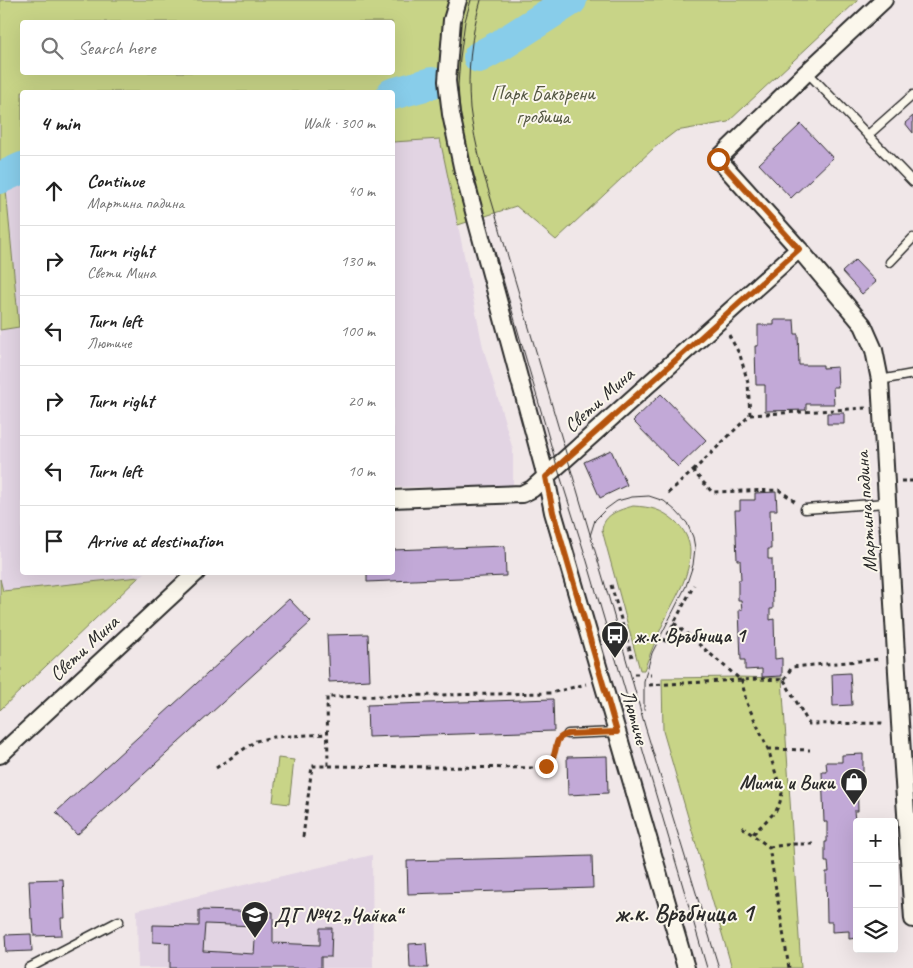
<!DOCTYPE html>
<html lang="en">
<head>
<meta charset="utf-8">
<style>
	:root { --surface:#fff; --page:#f6f6f6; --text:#222; --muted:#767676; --line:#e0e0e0 }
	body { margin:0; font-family:Caveat,sans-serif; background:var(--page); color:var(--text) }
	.controls { position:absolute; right:15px; bottom:15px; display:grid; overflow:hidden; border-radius:5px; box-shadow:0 5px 20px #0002 }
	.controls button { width:45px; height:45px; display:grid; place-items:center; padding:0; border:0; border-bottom:1px solid var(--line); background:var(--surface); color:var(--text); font:25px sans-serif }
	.stop { position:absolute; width:15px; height:15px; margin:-11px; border:4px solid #b45309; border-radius:50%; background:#fff }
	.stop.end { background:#b45309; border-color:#fff; box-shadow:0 1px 5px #0008 }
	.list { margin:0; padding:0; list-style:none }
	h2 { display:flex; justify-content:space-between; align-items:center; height:65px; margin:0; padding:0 20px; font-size:21px }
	h2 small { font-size:16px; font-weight:400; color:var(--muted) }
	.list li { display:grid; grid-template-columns:32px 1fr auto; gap:15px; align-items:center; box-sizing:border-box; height:70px; padding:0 20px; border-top:1px solid var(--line) }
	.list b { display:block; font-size:19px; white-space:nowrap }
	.list p { margin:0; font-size:16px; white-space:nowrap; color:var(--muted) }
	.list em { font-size:16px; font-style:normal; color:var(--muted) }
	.icon { flex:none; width:28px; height:28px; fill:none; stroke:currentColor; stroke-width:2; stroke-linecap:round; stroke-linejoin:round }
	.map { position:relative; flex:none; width:913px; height:968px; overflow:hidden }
	.search { position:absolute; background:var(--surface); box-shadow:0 5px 20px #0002; left:20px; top:20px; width:375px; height:55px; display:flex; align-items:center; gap:12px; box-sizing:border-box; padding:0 18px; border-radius:5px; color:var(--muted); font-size:19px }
	.panel { position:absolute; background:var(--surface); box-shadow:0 5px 20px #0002; left:20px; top:90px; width:375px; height:485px; border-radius:5px }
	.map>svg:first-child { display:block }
	.built { fill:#e2d4e3 }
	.green { fill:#c8d487; stroke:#7a8059; fill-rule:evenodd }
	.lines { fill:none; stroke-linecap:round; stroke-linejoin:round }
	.river { stroke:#88cdea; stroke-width:32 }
	.building { fill:#c2a9d7; stroke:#2b2b2b; fill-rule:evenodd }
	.lane-casing { stroke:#2b2b2b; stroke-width:11 }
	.street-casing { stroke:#2b2b2b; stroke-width:20 }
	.path { stroke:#2b2b2b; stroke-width:3; stroke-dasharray:4 4; stroke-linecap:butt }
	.lane { stroke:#fbf7ec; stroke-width:8 }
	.street { stroke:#fbf7ec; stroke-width:16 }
	.tram { stroke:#2b2b2b; stroke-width:1 }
	.route { stroke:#b45309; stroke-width:6 }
	.labels { text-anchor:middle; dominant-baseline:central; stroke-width:4; stroke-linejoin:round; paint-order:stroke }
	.park-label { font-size:20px; fill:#525542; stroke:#fbf7ec }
	.street-label { font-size:20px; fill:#2b2b2b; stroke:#fbf7ec }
	.poi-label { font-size:20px; font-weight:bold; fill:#2b2b2b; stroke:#fbf7ec; text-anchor:start }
	.district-label { font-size:25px; font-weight:bold; fill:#2b2b2b; stroke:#fbf7ec }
</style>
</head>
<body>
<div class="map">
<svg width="913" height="968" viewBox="0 0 913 968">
	<rect width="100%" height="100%" fill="#f0e7e8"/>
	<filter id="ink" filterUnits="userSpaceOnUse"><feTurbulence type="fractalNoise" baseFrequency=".02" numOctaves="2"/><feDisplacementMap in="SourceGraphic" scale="10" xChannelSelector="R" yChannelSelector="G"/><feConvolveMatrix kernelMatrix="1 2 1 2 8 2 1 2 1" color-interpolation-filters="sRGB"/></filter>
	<g filter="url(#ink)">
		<path class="built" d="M440 138 483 347 513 450V486L393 487V142Z
			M22 184V572L145 573 139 577 3 591 0 579V330L19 327 6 190Z
			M372 855 373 968H138L137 910Z"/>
		<path class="green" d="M0 0H858L728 122 676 131 654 148 556 240 516 206 458 225 440 139 393 142 392 92H22V184L6 190 19 327 0 330ZM22 22H392V72H22Z
			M633 506C651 507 661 509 675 521 684 529 690 540 690 552 690 574 678 594 668 613 659 632 651 651 644 670H640L602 530C604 514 619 510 633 506Z
			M139 577 0 710V579L3 591Z
			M737 677 782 678 801 968H732L663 731 662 678Z
			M278 758 294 760 289 804 273 802Z"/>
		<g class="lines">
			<path class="river" d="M479 57 501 45 571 0
				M392 94 432 83
				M0 178 22 168"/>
		</g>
		<path class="building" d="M913 116V133L905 123Z
			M801 124 833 158 791 198 759 164Z
			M855 260 876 282 862 294 842 272Z
			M774 320H794L795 334H798L799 365H823V368L837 367 838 387H833L834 404H806V410L765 411V385H756L755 346H758V325H774Z
			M661 394 706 440 678 467 633 421Z
			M827 413H844V424H827Z
			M611 450 627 485 600 498 584 462Z
			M776 492 777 510H770L771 549H768V559H772L773 609H770V620L774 619 775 659 782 658V676L762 677V669L745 670V660H741L739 610H742L741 600H738V580H741L740 560H737L735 510H740V500H755V493Z
			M505 546 506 576 367 582V572H392V550Z
			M289 599 311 622 77 835 56 812Z
			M368 634 370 680 329 682 327 635Z
			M850 673 852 705 833 706 832 674Z
			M553 699 554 731 368 737 367 705Z
			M863 754V772H857L858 811H854L855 821 858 822H857V938L849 939V931L832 932V922H827L826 872H829L828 862H825V842H827V822H824L822 772H827L826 762H842V755Z
			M607 756 608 793 568 795 567 757Z
			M592 856 593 888 408 894 407 861Z
			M63 879 65 918H61L62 935 34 936 33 919H31L29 880Z
			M199 910 273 912V943L320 945V928H332L331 957H321V968H170V943L153 942V925L199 926ZM205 924 256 926 254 954 203 951Z
			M31 934 32 951 6 952 5 935Z
			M426 943 428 968H410L409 944Z"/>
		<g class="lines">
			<defs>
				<path id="lane" d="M807 72 913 182
					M868 135 913 95
					M890 262 913 238
					M880 380 913 374
					M805 509 886 503
					M568 734 617 732
					M29 968 119 921"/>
				<path id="street" d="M458 0 452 20 447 81 451 114 463 171 546 477 553 512 686 968
					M884 0 807 72 718 159 799 249 863 325 874 350 880 380 900 723 913 919
					M392 499 522 494 532 489 799 249
					M0 755 197 572"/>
			</defs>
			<use href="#lane" class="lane-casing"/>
			<use href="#street" class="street-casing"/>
			<path class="path" d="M750 415 867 408
				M693 471 750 415 748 383 740 355 729 335
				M901 481H913
				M668 493 693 471 712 492 779 490 796 502
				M611 585 632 657
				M674 623 742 681 746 701 768 749 782 793 780 802 776 811 752 835
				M664 642 694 585
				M634 674H641
				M650 675H651
				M784 680 809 724 884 723
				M649 685 759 679 784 680 792 667 881 659
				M768 749 810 750
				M329 766 540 768C553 764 555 752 557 741
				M216 768 256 741 273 737 327 734
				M742 827 769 847 789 968
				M303 837 312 766H328L327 697 551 693 586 684
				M769 847 794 844H813"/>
			<use href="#lane" class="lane"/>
			<use href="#street" class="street"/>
			<path class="tram" d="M471 0 465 21 460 58 458 85 460 113 471 169 557 466 587 561 707 968
				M481 0C471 35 467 71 470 108 472 127 477 146 481 165L608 595 645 726 719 968
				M590 536 595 520 606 509 617 501 632 497 649 496 664 501 676 511 687 523 693 537 695 548 693 565 686 586 652 653 644 681V710"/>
		</g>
	</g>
	<g class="lines" filter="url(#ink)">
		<path class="route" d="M546 766C550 762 552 759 554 755 558 744 554 738 568 734L617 732 553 512 546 477 799 249 718 159"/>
	</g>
	<defs>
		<symbol id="bus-pin" viewBox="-11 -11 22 30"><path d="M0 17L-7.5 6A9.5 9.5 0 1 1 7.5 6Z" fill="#2b2b2b" stroke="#fbf7ec"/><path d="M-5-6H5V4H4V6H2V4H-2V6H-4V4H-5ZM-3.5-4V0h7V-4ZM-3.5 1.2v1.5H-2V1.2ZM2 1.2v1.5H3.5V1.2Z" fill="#fff"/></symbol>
		<symbol id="shop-pin" viewBox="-11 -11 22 30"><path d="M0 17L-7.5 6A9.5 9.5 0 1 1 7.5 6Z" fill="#2b2b2b" stroke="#fbf7ec"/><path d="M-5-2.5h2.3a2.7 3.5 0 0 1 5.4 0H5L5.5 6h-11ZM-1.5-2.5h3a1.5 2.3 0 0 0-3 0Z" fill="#fff"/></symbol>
		<symbol id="school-pin" viewBox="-11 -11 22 30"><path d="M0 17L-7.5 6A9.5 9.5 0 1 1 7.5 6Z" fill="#2b2b2b" stroke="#fbf7ec"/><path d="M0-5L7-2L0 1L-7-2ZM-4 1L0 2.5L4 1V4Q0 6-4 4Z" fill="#fff"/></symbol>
	</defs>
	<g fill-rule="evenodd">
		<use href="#bus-pin" x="599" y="619" width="32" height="43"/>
		<use href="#shop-pin" x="838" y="766" width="32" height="43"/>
		<use href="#school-pin" x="239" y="899" width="32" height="43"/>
	</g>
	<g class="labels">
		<g class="park-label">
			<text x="543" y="93">Парк Бакърени<tspan x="543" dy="23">гробища</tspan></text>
		</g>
		<g class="street-label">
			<text transform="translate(599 400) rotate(-42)">Свети Мина</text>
			<text transform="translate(866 512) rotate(-94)">Мартина падина</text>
			<text transform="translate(84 648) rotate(-43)">Свети Мина</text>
			<text transform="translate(635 717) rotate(74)">Лютиче</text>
		</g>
		<g class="poi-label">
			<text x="634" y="635">ж.к. Връбница 1</text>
			<text x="835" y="782" text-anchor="end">Мими и Вики</text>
			<text x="274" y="915">ДГ №42 „Чайка“</text>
		</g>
		<g class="district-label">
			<text x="684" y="913">ж.к. Връбница 1</text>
		</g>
	</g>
</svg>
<div class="controls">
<button>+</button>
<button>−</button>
<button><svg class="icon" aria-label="layers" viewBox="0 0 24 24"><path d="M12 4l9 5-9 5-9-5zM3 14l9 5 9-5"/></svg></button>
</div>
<div class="stop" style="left:718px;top:159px"></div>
<div class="stop end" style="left:546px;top:766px"></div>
<div class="search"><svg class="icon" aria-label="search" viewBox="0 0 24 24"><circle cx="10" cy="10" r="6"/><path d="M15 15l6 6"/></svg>Search here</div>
<section class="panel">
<h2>4 min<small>Walk · 300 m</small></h2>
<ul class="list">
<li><svg class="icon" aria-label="ahead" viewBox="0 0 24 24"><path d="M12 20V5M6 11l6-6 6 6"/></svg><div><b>Continue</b><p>Мартина падина</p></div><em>40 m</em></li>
<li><svg class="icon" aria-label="right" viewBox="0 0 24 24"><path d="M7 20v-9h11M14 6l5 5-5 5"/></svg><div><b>Turn right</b><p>Свети Мина</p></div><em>130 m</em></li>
<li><svg class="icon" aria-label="left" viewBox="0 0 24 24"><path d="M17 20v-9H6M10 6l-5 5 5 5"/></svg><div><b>Turn left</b><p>Лютиче</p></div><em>100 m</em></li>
<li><svg class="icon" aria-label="right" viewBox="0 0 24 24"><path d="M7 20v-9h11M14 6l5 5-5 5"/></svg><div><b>Turn right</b></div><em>20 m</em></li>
<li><svg class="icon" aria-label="left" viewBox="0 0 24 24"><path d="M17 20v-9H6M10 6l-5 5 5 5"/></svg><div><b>Turn left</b></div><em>10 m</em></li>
<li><svg class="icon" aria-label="arrive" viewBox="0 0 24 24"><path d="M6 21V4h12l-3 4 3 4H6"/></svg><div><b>Arrive at destination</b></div></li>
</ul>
</section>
</div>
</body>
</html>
